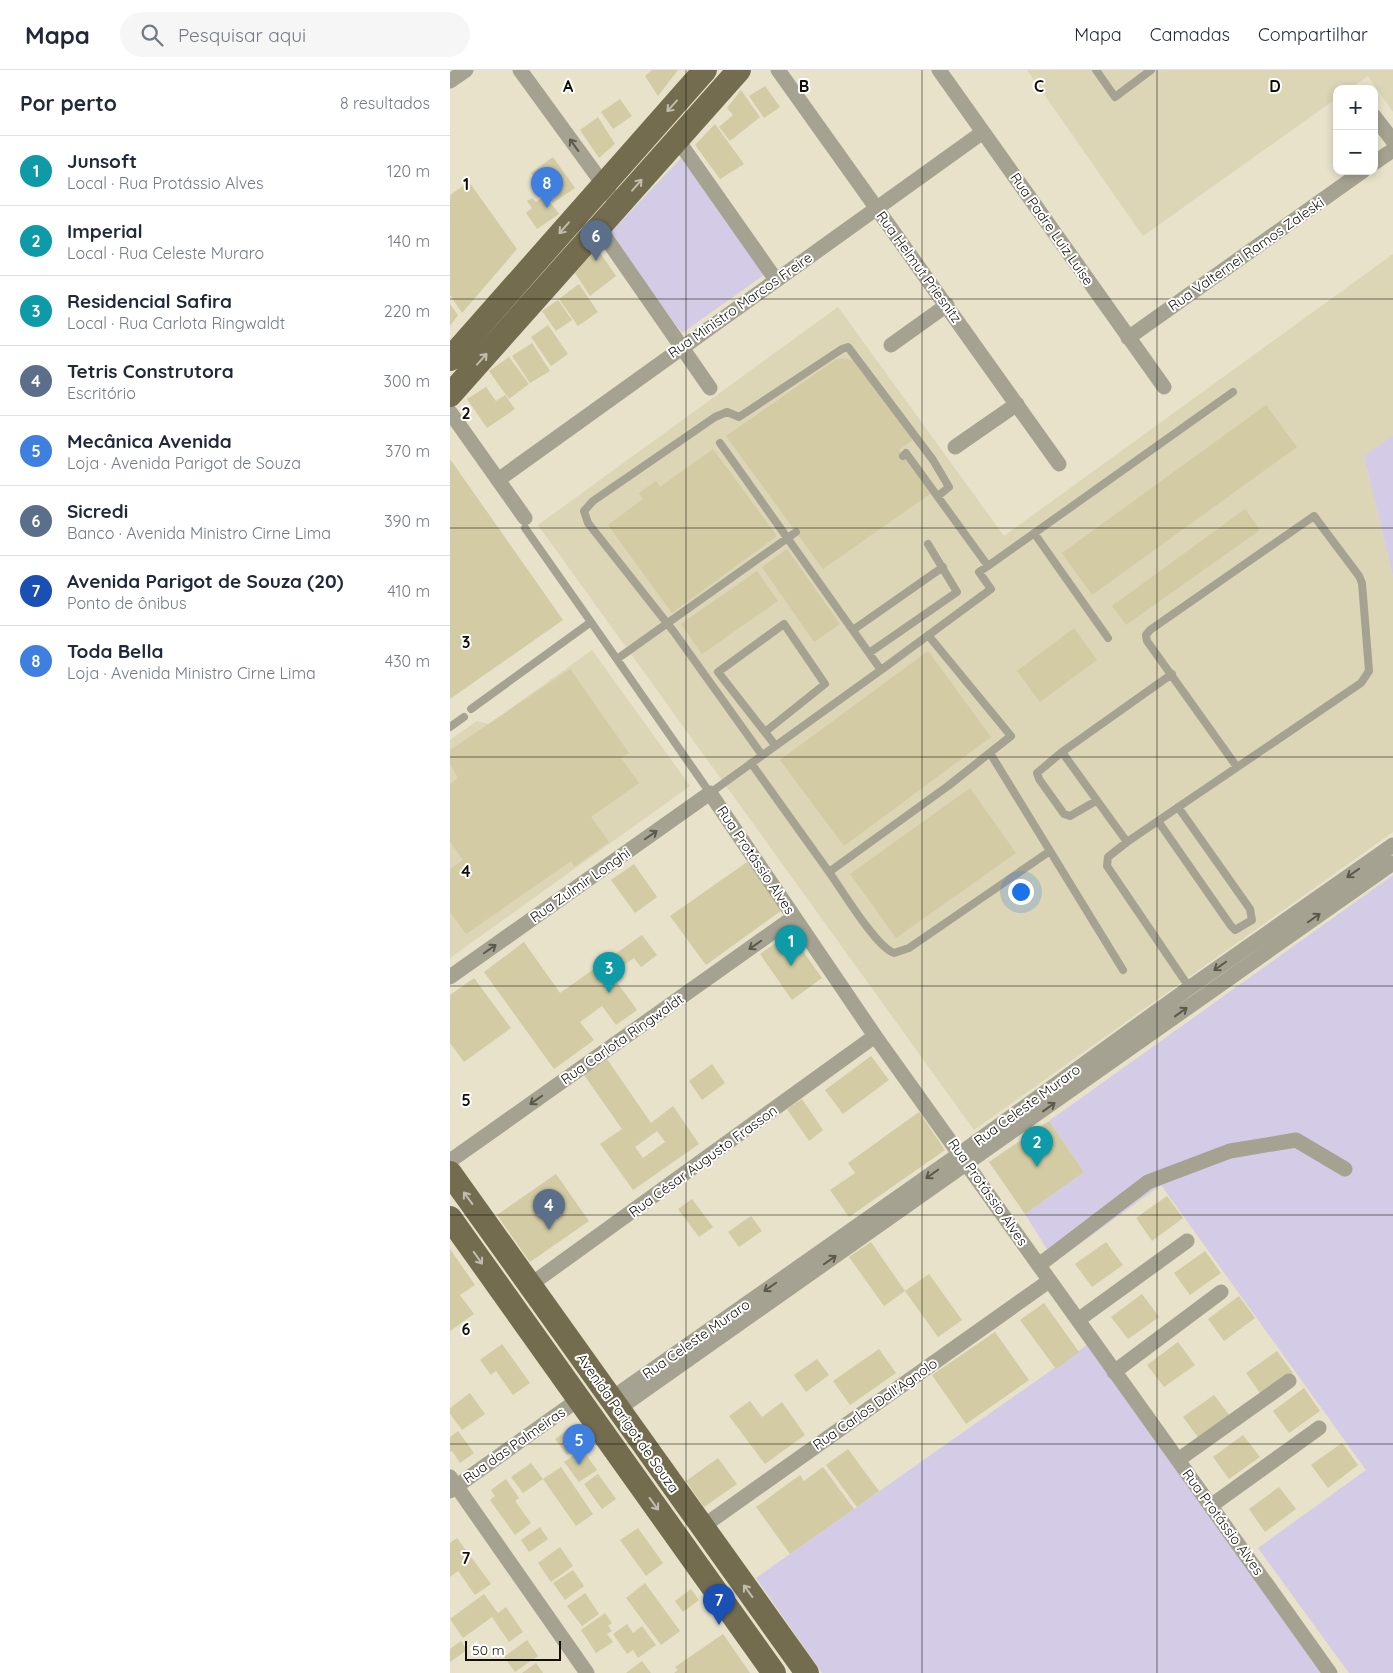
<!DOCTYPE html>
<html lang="pt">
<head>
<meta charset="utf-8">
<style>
	:root { --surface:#fff; --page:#f6f6f7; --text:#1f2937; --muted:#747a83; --line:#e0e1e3; --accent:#814cc3 }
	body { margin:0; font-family:Quicksand,sans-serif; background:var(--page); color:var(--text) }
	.controls { position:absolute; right:15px; top:15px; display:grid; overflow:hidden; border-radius:10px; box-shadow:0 2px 8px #0003 }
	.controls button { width:45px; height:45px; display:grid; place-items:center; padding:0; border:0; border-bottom:1px solid var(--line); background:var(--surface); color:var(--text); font:25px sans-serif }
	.scale { position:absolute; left:15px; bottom:12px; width:96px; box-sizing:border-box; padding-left:5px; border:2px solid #110f07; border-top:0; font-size:14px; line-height:18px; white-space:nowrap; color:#110f07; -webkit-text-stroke:4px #fff; paint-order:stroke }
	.you { position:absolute; left:570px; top:821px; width:18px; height:18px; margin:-12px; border:4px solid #fff; border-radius:50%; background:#1a73e8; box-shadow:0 0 0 8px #1a73e833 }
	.badge { display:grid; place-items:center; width:32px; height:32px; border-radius:50%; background:var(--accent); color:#fff; font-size:16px; font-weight:700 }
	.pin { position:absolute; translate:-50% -41px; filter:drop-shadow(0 1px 2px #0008) }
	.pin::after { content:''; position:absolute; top:26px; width:18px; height:15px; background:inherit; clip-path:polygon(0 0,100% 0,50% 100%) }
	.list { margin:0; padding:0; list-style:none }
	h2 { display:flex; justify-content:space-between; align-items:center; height:65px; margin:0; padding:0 20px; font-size:21px }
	h2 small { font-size:16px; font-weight:400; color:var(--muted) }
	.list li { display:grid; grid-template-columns:32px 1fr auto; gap:15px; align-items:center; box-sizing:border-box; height:70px; padding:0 20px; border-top:1px solid var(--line) }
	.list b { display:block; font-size:19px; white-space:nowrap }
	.list p { margin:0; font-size:16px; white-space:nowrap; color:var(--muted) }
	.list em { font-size:16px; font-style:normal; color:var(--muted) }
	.icon { flex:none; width:28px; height:28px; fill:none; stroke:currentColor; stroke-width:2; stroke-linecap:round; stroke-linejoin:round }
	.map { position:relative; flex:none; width:943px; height:1603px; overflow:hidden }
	header { display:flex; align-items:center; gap:30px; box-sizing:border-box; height:70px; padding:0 25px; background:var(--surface); border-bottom:1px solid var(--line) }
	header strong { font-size:24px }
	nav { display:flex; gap:28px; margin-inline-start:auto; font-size:18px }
	.search { width:350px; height:45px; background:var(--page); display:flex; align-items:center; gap:12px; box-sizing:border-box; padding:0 18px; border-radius:28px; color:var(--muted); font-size:19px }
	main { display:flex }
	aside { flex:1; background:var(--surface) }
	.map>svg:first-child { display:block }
	.built { fill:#dcd5b6 }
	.green { fill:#d4cbe6 }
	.building { fill:#d3cba3; fill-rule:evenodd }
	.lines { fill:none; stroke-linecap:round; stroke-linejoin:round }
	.service { stroke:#a5a291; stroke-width:8 }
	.minor { stroke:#a5a291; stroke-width:15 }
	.primary { stroke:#736c4e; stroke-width:24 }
	.oneway { stroke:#c0bdaf }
	.oneway2 { stroke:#5b584c }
	.grid { fill:none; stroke:#110f07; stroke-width:1; stroke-opacity:0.55 }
	.labels { text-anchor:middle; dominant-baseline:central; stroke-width:4; stroke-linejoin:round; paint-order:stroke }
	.street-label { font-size:14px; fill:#110f07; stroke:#fff }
	.grid-label { font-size:16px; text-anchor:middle; font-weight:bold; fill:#110f07; stroke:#fff; stroke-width:4; stroke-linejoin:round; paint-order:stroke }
</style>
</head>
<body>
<header>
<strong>Mapa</strong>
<div class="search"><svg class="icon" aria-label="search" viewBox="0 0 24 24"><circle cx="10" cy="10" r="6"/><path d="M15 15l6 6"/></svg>Pesquisar aqui</div>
<nav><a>Mapa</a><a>Camadas</a><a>Compartilhar</a></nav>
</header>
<main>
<aside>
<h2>Por perto<small>8 resultados</small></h2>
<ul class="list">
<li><span class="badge" style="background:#0f9aa8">1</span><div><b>Junsoft</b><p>Local · Rua Protássio Alves</p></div><em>120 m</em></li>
<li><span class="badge" style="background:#0f9aa8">2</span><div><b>Imperial</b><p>Local · Rua Celeste Muraro</p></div><em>140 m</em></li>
<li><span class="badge" style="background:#0f9aa8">3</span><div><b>Residencial Safira</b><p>Local · Rua Carlota Ringwaldt</p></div><em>220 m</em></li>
<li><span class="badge" style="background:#5c6f8a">4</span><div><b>Tetris Construtora</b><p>Escritório</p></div><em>300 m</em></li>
<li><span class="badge" style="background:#3f7fe0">5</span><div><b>Mecânica Avenida</b><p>Loja · Avenida Parigot de Souza</p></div><em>370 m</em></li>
<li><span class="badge" style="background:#5c6f8a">6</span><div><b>Sicredi</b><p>Banco · Avenida Ministro Cirne Lima</p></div><em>390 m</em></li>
<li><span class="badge" style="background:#1a4fb4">7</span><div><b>Avenida Parigot de Souza (20)</b><p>Ponto de ônibus</p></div><em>410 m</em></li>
<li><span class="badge" style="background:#3f7fe0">8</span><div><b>Toda Bella</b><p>Loja · Avenida Ministro Cirne Lima</p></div><em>430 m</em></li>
</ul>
</aside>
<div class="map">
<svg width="943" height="1603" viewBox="0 0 943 1603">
	<rect width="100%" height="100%" fill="#e7e2c9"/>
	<path class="built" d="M577 0H943V42L918 6 899 19H887V28L693 166Z
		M943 184V365L914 386 943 507V762L524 1060 88 455 388 237 554 466Z
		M142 580 240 716 0 888V670L27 651 39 654Z"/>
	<path class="green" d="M233 86 317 203 232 263 160 163Z
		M943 365V507L914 386Z
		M943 805V1603H899L808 1478 916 1400 711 1115 605 1192 575 1144 634 1102 599 1051Z
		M637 1275 872 1603H372L306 1508Z"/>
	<path class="building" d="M202 0H228L208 26 195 6Z
		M315 16 330 37 314 48 299 26Z
		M291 20 310 47 280 71 269 57 283 45 277 38Z
		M170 29 182 46 163 59 151 42Z
		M148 47 165 74 149 88 130 60Z
		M265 54 294 94 270 109 245 75Z
		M103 87 125 118 103 133 81 103Z
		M19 112 67 179 12 243 0 225V125Z
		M95 125 109 144 87 159 76 143 82 138 77 131 82 128 86 132Z
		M147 178 166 206 140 226 125 203Z
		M129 214 148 242 128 256 109 229Z
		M108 230 122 250 106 261 92 241Z
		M0 234 8 245 0 256Z
		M98 255 118 284 101 296 81 267Z
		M82 273 100 301 80 313 62 286Z
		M59 287 79 314 59 329 39 301Z
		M393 288 408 292 465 368 449 380 480 424 373 499 276 366 385 290Z
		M36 317 46 331 55 325 65 339 37 358 17 329Z
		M816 335 847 377 642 525 612 483Z
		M263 379 327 466 222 543 158 455 193 429 189 423 206 411 210 417Z
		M0 389 113 550 0 629Z
		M795 439 810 460 676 555 662 536Z
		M337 479 390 554 364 572 312 497Z
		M307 501 328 531 252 584 231 554Z
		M624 558 647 590 590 632 567 601Z
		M478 581 541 667 394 776 330 690Z
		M120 599 179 683 171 688 189 713 141 747 159 772 124 797 121 791 16 864 0 842V799L13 790 0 772V714L8 708 0 694V680Z
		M520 718 566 783 446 868 400 804Z
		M297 792 332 840 256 895 220 846Z
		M184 794 207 827 185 843 161 810Z
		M340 863 372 908 342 930 310 884Z
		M192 865 207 885 191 897 184 888 161 904 187 940 166 955 152 936 130 952 144 970 104 999 34 902 74 872 110 923Z
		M24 908 61 958 14 992 0 973V925Z
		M421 986 439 1010 393 1044 375 1020Z
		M157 989 201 1053 223 1036 249 1074 183 1120 150 1074 172 1059 134 1005ZM207 1061 215 1072 193 1088 185 1077Z
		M262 994 275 1013 252 1030 239 1011Z
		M352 1029 373 1060 359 1071 337 1039Z
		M469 1042 495 1080 399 1147 380 1120 405 1103 398 1093Z
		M599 1051 634 1102 575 1144 539 1092Z
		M106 1104 139 1151 80 1192 47 1145Z
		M717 1126 733 1148 702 1171 686 1148Z
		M242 1129 263 1157 249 1167 228 1139Z
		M301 1146 312 1161 289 1177 278 1162Z
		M421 1172 455 1221 434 1236 399 1187Z
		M656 1172 673 1195 642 1217 625 1194Z
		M0 1179 25 1215 10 1225 24 1244 0 1261Z
		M755 1181 771 1203 740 1225 724 1203Z
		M479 1204 512 1250 488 1267 455 1221Z
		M692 1224 709 1247 678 1269 661 1247Z
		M789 1226 805 1248 774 1271 758 1249Z
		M594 1233 629 1282 606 1299 570 1250Z
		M545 1262 579 1310 516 1354 482 1305Z
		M728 1272 745 1295 714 1317 697 1295Z
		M52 1274 80 1313 63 1325 46 1301 41 1305 30 1290Z
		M429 1279 446 1303 400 1335 383 1311Z
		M827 1281 843 1303 812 1326 796 1303Z
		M367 1289 379 1305 356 1322 344 1305Z
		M854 1318 870 1341 839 1363 823 1341Z
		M20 1323 35 1344 12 1360 0 1344V1338Z
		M764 1325 781 1347 750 1370 733 1347Z
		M300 1331 312 1347 332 1332 355 1365 315 1394 279 1346Z
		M123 1356 135 1373 117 1385 105 1369Z
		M8 1361 24 1383 10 1393 2 1381 0 1382V1367Z
		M793 1365 810 1387 779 1409 763 1387Z
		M892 1373 908 1395 878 1418 861 1395Z
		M132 1379 147 1400 129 1412 114 1392Z
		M398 1379 429 1421 407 1437 376 1395Z
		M268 1388 287 1414 254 1437 236 1411Z
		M81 1393 93 1409 73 1423 61 1407Z
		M111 1397 143 1444 126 1456 93 1409Z
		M373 1397 404 1439 340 1484 306 1437 350 1405 354 1411Z
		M148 1404 166 1429 152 1439 134 1414Z
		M56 1409 69 1428 65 1431 81 1453 65 1465 40 1430 45 1426 41 1420Z
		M829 1417 846 1439 815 1462 799 1439Z
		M90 1457 98 1469 79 1482 71 1470Z
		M188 1458 213 1493 196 1506 170 1470Z
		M7 1468 41 1514 25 1525 8 1501 0 1507V1473Z
		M110 1477 123 1496 101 1512 88 1493Z
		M123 1500 134 1516 115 1530 103 1513Z
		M195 1513 230 1561 211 1575 176 1528Z
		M241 1519 249 1530 233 1542 225 1531Z
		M135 1523 149 1544 132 1556 117 1536Z
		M34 1524 48 1543 56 1537 73 1562 59 1572 42 1547 13 1568 0 1549Z
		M155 1543 162 1553 158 1556 162 1561 157 1564 163 1572 146 1583 131 1560Z
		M177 1554 183 1563 192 1556 206 1575 188 1588 183 1580 177 1584 163 1564Z
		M273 1564 300 1603H224L228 1600 225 1597Z
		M77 1570 88 1586 65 1602 54 1587Z
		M11 1571 17 1580 0 1592V1579Z
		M192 1591 201 1603H176Z
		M86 1593 93 1603H72Z"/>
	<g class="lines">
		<path class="service" d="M646 0 665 27 701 0
			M453 386 456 383 538 496 783 322
			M584 463 658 568
			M141 552 260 723 431 600 270 373
			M403 560 493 497
			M419 583 507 522 478 474
			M167 589 346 462
			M431 600 541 519 529 502 538 496
			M21 639 141 552 75 458
			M0 657 14 647
			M315 662 375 614 334 554 268 602 325 675
			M612 682 587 703 589 709 614 744 620 746 646 731
			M540 683 673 900
			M312 685 224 562 138 453 134 441 143 431 265 347 277 342 289 347 392 279 398 277 483 390 499 417 488 426
			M301 693 379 802 498 716 561 666 478 565
			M708 751 781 856 785 860 802 850 800 839 728 737
			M677 772 612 682 722 604
			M379 802C392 820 426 877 444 883L459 878 600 781
			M741 920 657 796 658 787 677 772 911 613 919 601 912 513 909 506 864 446 700 560 696 565 697 571 787 697"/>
		<path class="minor" d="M70 0 169 136
			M328 0 609 394
			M489 0 714 317
			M0 11 16 0
			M924 46 943 71
			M227 69 326 210
			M924 93 943 80
			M149 158 260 318
			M678 268 913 101
			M441 275 497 235
			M0 342 75 448
			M505 377 567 334
			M48 410 533 62
			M0 907 260 723 425 966 880 1603
			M0 1091 344 847
			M589 1195 698 1112 780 1081 846 1070 895 1099
			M80 1215 425 966
			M628 1250 737 1171
			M664 1302 771 1222
			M161 1329 511 1083 739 918 943 775
			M168 1339 943 793
			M728 1390 839 1311
			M0 1407 137 1603
			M0 1421 129 1329
			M762 1435 869 1358
			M252 1457 599 1211"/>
		<path class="primary" d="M0 289 255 0
			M0 325 289 0
			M0 1103 357 1603
			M0 1148 324 1603"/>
	</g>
	<defs><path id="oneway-shaft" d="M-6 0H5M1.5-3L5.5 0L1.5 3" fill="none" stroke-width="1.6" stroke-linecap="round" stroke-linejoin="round" transform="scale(1.25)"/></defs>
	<g class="oneway">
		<use href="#oneway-shaft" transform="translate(222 36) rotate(132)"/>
		<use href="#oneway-shaft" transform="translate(187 115) rotate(-49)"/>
		<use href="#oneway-shaft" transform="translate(114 158) rotate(131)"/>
		<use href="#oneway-shaft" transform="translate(32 289) rotate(-48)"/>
		<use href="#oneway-shaft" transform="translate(18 1128) rotate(-126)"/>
		<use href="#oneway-shaft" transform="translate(28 1188) rotate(55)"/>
		<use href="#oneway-shaft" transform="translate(204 1434) rotate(54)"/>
		<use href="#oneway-shaft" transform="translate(298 1521) rotate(-126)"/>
	</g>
	<g class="oneway2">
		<use href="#oneway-shaft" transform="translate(124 75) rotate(-126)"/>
		<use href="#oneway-shaft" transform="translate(201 765) rotate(-35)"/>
		<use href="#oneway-shaft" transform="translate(903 803) rotate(145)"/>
		<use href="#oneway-shaft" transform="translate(864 848) rotate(-35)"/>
		<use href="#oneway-shaft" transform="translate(305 875) rotate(145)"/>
		<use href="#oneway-shaft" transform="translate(40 879) rotate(-35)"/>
		<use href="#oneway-shaft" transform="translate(770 896) rotate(145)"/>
		<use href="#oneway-shaft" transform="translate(731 942) rotate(-36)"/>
		<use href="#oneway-shaft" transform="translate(86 1030) rotate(145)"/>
		<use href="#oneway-shaft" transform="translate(599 1037) rotate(-36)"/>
		<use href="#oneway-shaft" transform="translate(482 1104) rotate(145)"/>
		<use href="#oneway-shaft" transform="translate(380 1190) rotate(-35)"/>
		<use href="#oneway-shaft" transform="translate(320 1217) rotate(145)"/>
	</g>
	<path class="grid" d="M236 0V1603M472 0V1603M707 0V1603M0 229H943M0 458H943M0 687H943M0 916H943M0 1145H943M0 1374H943"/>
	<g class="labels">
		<g class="street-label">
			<text transform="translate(602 159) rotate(55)">Rua Padre Luiz Luíse</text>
			<text transform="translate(796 184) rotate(-35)">Rua Valternei Ramos Zaleski</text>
			<text transform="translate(469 197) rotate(54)">Rua Helmut Priesnitz</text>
			<text transform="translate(290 235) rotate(-35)">Rua Ministro Marcos Freire</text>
			<text transform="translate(306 790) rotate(56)">Rua Protássio Alves</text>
			<text transform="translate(130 815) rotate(-35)">Rua Zulmir Longhi</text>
			<text transform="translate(172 969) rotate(-35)">Rua Carlota Ringwaldt</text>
			<text transform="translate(577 1035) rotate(-36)">Rua Celeste Muraro</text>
			<text transform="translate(253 1091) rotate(-36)">Rua César Augusto Frasson</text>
			<text transform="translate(538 1122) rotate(55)">Rua Protássio Alves</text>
			<text transform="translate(246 1269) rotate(-35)">Rua Celeste Muraro</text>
			<text transform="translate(425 1334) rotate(-35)">Rua Carlos Dall'Agnolo</text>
			<text transform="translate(178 1353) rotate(55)">Avenida Parigot de Souza</text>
			<text transform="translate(64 1375) rotate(-35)">Rua das Palmeiras</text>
			<text transform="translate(773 1452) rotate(54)">Rua Protássio Alves</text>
		</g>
	</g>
	<g class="grid-label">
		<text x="118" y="22">A</text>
		<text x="354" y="22">B</text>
		<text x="589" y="22">C</text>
		<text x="825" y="22">D</text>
		<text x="16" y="120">1</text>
		<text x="16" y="349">2</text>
		<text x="16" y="578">3</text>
		<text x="16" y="807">4</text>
		<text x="16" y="1036">5</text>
		<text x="16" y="1265">6</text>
		<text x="16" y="1494">7</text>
	</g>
</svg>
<div class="controls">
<button>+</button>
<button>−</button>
</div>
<div class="scale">50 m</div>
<div class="you"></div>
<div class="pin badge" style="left:341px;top:896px;background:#0f9aa8">1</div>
<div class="pin badge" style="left:587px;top:1097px;background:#0f9aa8">2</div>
<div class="pin badge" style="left:159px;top:923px;background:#0f9aa8">3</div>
<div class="pin badge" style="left:99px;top:1160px;background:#5c6f8a">4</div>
<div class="pin badge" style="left:129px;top:1395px;background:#3f7fe0">5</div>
<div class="pin badge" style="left:146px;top:191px;background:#5c6f8a">6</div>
<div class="pin badge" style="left:269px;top:1555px;background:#1a4fb4">7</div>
<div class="pin badge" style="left:97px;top:138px;background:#3f7fe0">8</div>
</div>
</main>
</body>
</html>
